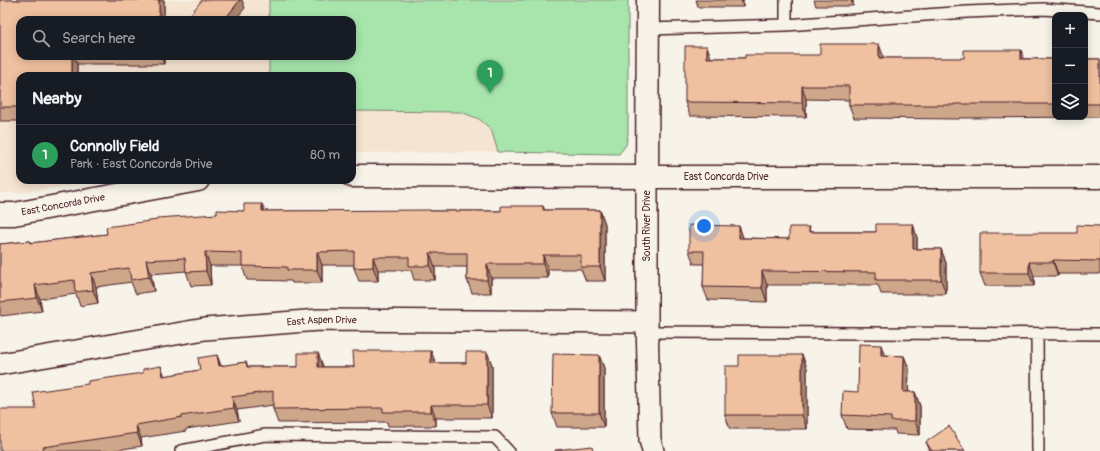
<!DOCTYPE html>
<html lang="en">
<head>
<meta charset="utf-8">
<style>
	:root { --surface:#171b24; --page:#242831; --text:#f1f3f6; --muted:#9ea1a6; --line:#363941; --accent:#8c9099 }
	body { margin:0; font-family:Pangolin,sans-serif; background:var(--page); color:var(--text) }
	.controls { position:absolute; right:12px; top:12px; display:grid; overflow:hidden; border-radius:8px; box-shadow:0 2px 10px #0003 }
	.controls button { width:36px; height:36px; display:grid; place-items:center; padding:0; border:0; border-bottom:1px solid var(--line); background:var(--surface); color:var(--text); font:20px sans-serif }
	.you { position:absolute; left:704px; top:226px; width:14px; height:14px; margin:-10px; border:3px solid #fff; border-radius:50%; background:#1a73e8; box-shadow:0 0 0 6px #1a73e833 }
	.badge { display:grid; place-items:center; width:26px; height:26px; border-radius:50%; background:var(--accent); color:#fff; font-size:13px; font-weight:700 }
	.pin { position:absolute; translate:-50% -33px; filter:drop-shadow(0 1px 2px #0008) }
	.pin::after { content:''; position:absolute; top:21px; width:14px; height:12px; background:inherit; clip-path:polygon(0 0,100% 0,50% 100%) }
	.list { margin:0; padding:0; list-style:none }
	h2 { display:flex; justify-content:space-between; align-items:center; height:52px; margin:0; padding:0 16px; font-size:17px }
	h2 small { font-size:13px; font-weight:400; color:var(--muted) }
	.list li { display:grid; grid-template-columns:26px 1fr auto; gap:12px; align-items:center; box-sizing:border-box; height:60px; padding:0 16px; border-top:1px solid var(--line) }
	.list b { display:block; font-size:15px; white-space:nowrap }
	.list p { margin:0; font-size:13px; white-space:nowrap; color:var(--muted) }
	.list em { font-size:13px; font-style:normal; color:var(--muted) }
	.icon { flex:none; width:22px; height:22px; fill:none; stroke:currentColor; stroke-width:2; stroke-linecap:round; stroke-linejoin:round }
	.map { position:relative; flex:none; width:1100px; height:451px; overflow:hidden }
	.search { position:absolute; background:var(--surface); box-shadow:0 2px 10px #0003; left:16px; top:16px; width:340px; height:44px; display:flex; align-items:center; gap:10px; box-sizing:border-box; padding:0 14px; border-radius:12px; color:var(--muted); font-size:15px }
	.panel { position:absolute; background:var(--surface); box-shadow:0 2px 10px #0003; left:16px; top:72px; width:340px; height:112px; border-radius:12px }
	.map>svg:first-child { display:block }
	.built { fill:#f5e4d2 }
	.green { fill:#a7e5ad; stroke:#78826c }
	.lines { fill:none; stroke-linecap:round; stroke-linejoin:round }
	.lane-casing { stroke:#4a1f2b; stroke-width:14 }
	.street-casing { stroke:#4a1f2b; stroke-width:24 }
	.secondary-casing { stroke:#4a1f2b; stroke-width:25 }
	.lane { stroke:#f7f3e8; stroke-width:11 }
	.street { stroke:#f7f3e8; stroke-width:21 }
	.secondary { stroke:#f7f3e8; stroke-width:22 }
	.wall { fill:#cea68a; stroke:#4a1f2b }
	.shaded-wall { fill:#a88770; stroke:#4a1f2b }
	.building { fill:#f0c1a0; stroke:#4a1f2b }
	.labels { text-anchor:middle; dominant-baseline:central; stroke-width:4; stroke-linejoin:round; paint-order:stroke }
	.street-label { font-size:10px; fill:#4a1f2b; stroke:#f7f3e8 }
</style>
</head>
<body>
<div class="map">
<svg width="1100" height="451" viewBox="0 0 1100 451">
	<rect width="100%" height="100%" fill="#f7f3e8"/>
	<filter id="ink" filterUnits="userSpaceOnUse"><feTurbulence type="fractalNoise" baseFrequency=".025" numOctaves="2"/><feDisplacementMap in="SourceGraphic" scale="8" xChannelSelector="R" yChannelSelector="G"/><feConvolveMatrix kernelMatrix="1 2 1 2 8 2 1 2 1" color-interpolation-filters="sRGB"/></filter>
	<g filter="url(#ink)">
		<path class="built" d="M0 0H269V20H20V56H269V76H20V180H95L71 185 20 193H0Z
			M352 111 461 112 479 119 491 129 498 152 352 153Z"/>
		<path class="green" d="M269 0H628V134L626 145 619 154 498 152 491 129 479 119 461 112 352 111V76H269V56H352V20H269Z"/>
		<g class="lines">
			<defs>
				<path id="lane" d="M786 0V25
					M648 29 786 25 967 12 1043 9 1100 13
					M648 332 1100 334
					M1037 334 1038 451
					M181 451 265 435 495 437 508 451"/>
				<g id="street">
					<path d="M647 177V322L650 440 653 451"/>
					<path id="s1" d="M0 364 205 329 319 320 647 322"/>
				</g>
				<g id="secondary">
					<path id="s2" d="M352 176 647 177H1100"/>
					<path d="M647 177 648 0"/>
					<path id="s3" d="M0 214H14L198 180"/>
				</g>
			</defs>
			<use href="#lane" class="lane-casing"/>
			<use href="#street" class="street-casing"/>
			<use href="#secondary" class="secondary-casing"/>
			<use href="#lane" class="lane"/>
			<use href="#street" class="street"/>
			<use href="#secondary" class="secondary"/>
		</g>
		<path class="wall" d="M0 0H164V20H20V56H164V64H77V76H20V121H0Z
			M696 0H743V7H698Z
			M814 0H853V6H816Z
			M711 58H884L1055 59V117H1085V59H1100V117L959 118V119L854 118 849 105V100L806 99V117L690 116 685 102Z
			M262 204 265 211H501L543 206 545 210H600L605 224V281H586L581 269H548V278H491V293H472L467 280V267H435V280H414L411 270H378V281H359L354 268V265H322V283H292L291 281 247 280 242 266H210L211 285 191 286 186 271 151 274 154 291 136 294 131 282 96 287 98 303 80 306 76 294 40 299 42 311 1 316 0 314V244L30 241 31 243 107 234 217 214 244 211Z
			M913 224 917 238V249H941L946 263V294H881L878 285H767V302L708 300 703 287 704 264H694L689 251 739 226 743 238 789 239 809 227 810 232H876Z
			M1100 226V274H1058V276H1034V286H985L980 273 1077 233Z
			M487 352 492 365V418H436V426H388L387 422 278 423 273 409V405L237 410 239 421 186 429V431L141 438 142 446 109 451H0L36 409 165 376 200 370 217 355 221 366 246 362 248 367H298L318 353 323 367H354L435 363H466Z
			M599 355 604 368V427H557L552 413Z
			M802 355 807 368V429H730L725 415 739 366Z
			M885 355 904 356 909 369 908 392H915L920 406V435L896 434 895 430 847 429 842 415 858 392Z
			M926 442 965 451H930Z"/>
		<path class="shaded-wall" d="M159 0H164V20H159Z
			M240 0H242L245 8 235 20H224Z
			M741 0H743V7Z
			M851 0H853V6Z
			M879 44 884 58H879Z
			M707 46 712 60 707 58Z
			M1021 50 1026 64 1021 59Z
			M72 56H74L77 64V76H72Z
			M161 56H164V64Z
			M802 86 806 99V117L802 103Z
			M262 204 267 217 262 211Z
			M600 210 605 224V281L600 267Z
			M913 224 917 238V263L913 249Z
			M739 226 744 240 739 238Z
			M941 249 946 263V294L941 280Z
			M205 252 210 266 211 285 206 271Z
			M317 252 322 265V283L317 270Z
			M430 253 435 267V280L430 266Z
			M543 255 548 269V278L543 264Z
			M373 257 378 270V281L373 267Z
			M146 260 151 274 154 291 149 277Z
			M1053 260 1058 274V276L1053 262Z
			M1029 262 1034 276V286L1029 273Z
			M487 264 491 278V293L487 280Z
			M762 271 767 285V302L762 288Z
			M91 273 96 287 98 303 93 290Z
			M35 285 40 299 42 311 37 298Z
			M881 345 886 359 881 355Z
			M431 351 436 364 431 363Z
			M487 352 492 365V418L487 405Z
			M318 353 323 366V381L318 367Z
			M217 355 222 369 219 366Z
			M599 355 604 368V427L599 413Z
			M802 355 807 368V429L802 415Z
			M904 356 909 369 908 405 903 392Z
			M161 366 166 379 163 376Z
			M915 392 920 406V435L915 421Z
			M232 397 237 410 239 421 234 408Z
			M431 405 436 418V426L431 412Z
			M136 425 141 438 142 446 137 433Z"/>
		<path class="building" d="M0 0H159V20H20V56H72V76H20V107H0Z
			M202 0H240L224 20H186Z
			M820 44H879V58H964V50H1021V59H1055V104H954V105H849V86H802V103L685 102V46H707V58H745V55H820Z
			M1085 59H1100V104H1085Z
			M244 204H262V211L430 210V211H501V206H543V210H600V267H581V255H543V264H487V280H467V253H430V266H409V257H373V267L354 268V251L317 252V270H287V267L242 266V253L205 252 206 271 186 272 185 258 146 260 149 277 131 280 129 268 91 273 93 290 75 292 74 280 35 285 37 298 0 302V244L30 241V243L107 234 106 227 157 220V218L217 214V210L244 211Z
			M876 224H913V249H941V280H876V272L762 271V288L703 287 704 251H689V225L739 226V238L789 239V227H809V232H876Z
			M1077 225 1100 226V261L1053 260V262H1029V273H980V233H1077Z
			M859 344 881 345V355L904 356 903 392H915V421H891V417L842 415 843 391 858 392Z
			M353 351H431V363H466V352H487V405H431V412H383V408L273 409V391L232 397 234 408 181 416 182 417 136 425 137 433 43 447V451H0V409H36L33 392 88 384V381L143 373V369L161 366 163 376 200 370 198 358 217 355 219 366 246 362 247 367H298V353H318V367H354Z
			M553 354 599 355V413H552Z
			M739 355H802V415H725V366H739Z
			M949 426 965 451H932L926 442Z
			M592 446 593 451H555V450Z"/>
	</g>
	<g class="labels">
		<g class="street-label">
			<text stroke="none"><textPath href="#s2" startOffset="374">East Concorda Drive</textPath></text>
			<text stroke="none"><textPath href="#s3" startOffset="64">East Concorda Drive</textPath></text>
			<text transform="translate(647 226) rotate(-90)">South River Drive</text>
			<text stroke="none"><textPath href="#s1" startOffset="325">East Aspen Drive</textPath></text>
		</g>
	</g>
</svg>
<div class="controls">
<button>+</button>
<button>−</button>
<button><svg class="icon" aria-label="layers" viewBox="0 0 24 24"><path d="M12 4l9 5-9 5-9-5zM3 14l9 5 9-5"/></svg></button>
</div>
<div class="you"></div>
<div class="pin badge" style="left:490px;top:93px;background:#2e9e5b">1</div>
<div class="search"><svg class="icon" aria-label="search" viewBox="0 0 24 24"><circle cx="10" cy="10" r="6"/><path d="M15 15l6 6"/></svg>Search here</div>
<section class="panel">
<h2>Nearby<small></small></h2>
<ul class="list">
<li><span class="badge" style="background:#2e9e5b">1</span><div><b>Connolly Field</b><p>Park · East Concorda Drive</p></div><em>80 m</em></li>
</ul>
</section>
</div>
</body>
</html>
